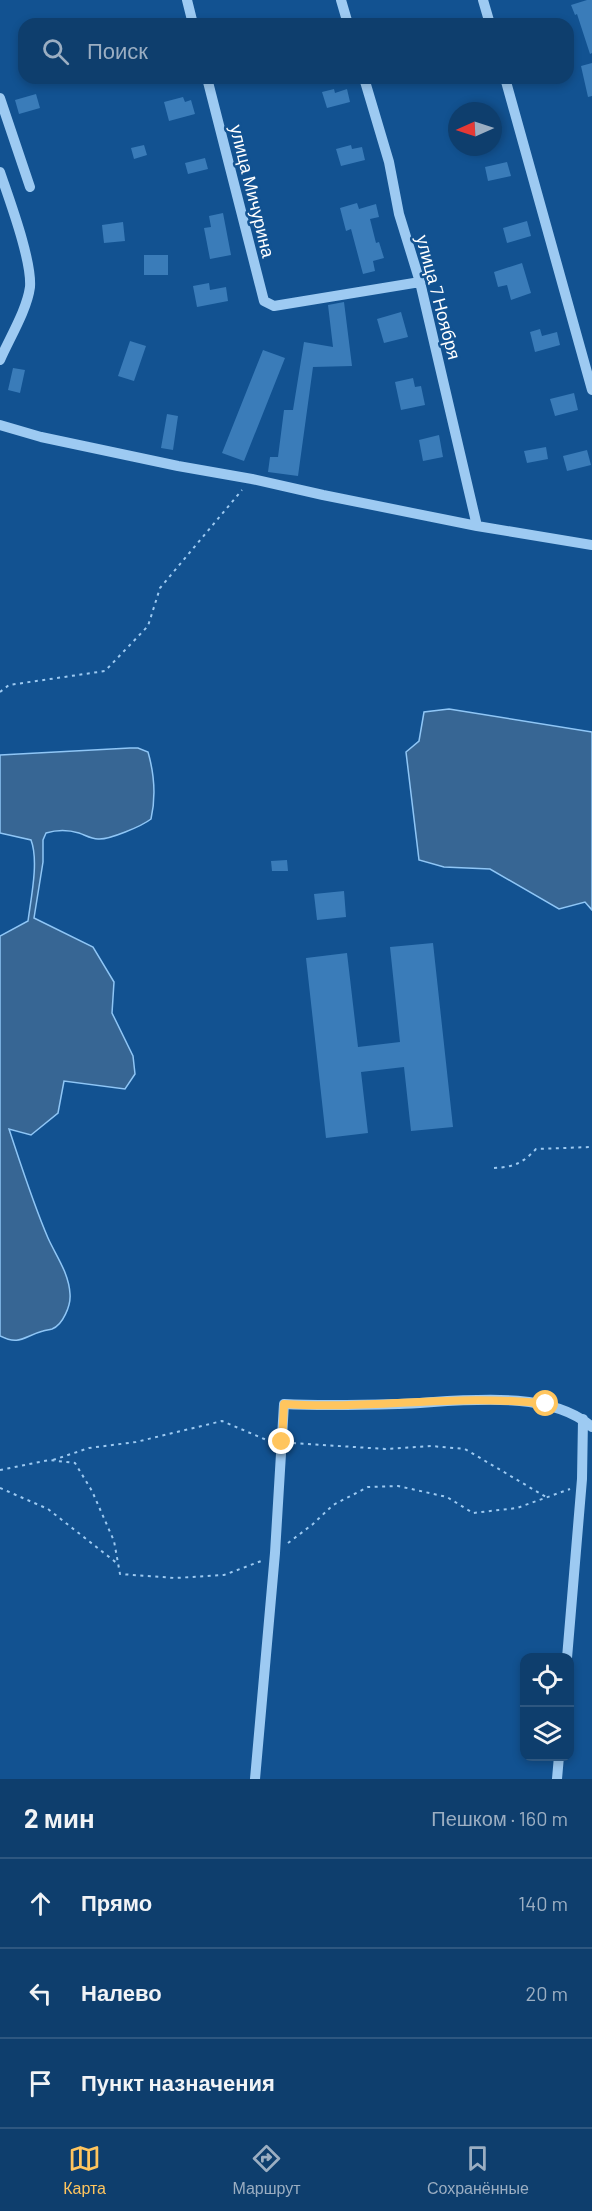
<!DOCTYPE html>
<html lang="ru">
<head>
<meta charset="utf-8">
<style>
	:root { --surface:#0e3e6d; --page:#1c4975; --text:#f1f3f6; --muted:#9baec2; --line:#2e5780; --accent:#ffc55e }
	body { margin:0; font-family:Barlow,sans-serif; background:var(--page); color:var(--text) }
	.controls { position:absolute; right:18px; bottom:18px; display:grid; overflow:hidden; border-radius:12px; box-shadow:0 3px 9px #0003 }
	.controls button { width:54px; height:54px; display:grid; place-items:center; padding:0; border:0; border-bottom:2px solid var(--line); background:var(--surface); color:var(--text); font:30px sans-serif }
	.compass { position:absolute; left:448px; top:102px; width:54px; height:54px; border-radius:50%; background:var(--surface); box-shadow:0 3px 9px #0003; rotate:267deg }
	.stop { position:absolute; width:18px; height:18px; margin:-14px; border:4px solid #ffc55e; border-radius:50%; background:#fff }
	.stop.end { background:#ffc55e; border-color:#fff; box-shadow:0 2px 6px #0008 }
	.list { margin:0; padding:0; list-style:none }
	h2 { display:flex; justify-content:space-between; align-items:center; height:78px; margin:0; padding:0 24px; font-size:26px }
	h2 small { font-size:20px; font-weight:400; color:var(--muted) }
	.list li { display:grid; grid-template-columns:39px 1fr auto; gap:18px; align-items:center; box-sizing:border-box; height:90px; padding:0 24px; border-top:2px solid var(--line) }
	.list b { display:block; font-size:22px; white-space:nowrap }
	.list em { font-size:20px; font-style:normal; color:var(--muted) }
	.icon { flex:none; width:33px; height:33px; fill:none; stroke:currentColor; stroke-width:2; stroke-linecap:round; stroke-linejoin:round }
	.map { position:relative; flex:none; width:592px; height:1779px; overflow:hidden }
	.search { position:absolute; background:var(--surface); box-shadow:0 3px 9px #0003; left:18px; right:18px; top:18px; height:66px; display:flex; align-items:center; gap:15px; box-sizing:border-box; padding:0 21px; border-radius:18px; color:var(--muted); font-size:22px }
	.sheet { height:348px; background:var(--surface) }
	nav { display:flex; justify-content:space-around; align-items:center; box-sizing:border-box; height:84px; border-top:2px solid var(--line); background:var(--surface); font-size:16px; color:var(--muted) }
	nav a { display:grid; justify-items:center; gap:3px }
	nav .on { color:var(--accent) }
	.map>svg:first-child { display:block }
	.water { fill:#376694; stroke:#8fc6f6; stroke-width:1.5 }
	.building { fill:#3a7cb9 }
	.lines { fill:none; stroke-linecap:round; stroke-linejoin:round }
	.path { stroke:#9dcaf2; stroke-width:2; stroke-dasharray:3 4.5; stroke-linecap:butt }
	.minor { stroke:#9dcaf2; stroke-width:10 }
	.route { stroke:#ffc55e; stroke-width:8 }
	.labels { text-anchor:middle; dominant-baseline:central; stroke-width:5; stroke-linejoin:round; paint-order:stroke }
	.street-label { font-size:18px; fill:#fff; stroke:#125291 }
</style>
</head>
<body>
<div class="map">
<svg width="592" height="1779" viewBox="0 0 592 1779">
	<rect width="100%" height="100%" fill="#125291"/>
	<path class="water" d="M449 709 592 732V910L585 902 559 909 490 869 444 867 419 860 406 752 419 741 424 712Z
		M130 748H138L148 752C154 773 156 797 151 819 142 826 109 840 98 839 91 839 85 835 79 833 69 830 56 830 46 833L43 840V862L34 918 93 947 114 982 112 1013 133 1056 135 1074 125 1089 64 1081 58 1113 31 1135 9 1129C21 1165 33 1203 48 1238 56 1256 69 1273 70 1294 71 1305 63 1325 52 1329 49 1330 46 1330 43 1331 24 1336 20 1346 0 1336V936L28 921C31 898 39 861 31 840L0 833V755Z"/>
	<path class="building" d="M587 0H592V53L590 54 577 14 575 15 571 5Z
		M592 63V96L588 97 581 66Z
		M334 89 335 93 347 89 350 102 327 108 322 92Z
		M36 94 40 108 19 114 15 100Z
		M183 97 185 102 191 100 195 114 169 121 164 102Z
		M144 145 147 155 134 159 131 148Z
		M351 145 352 149 362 147 365 160 341 166 336 149Z
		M205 158 208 169 188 174 185 163Z
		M507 162 511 176 488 181 485 167Z
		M357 203 359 209 376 204 379 217 370 219 376 243 379 242 384 258 373 261 375 271 363 274 351 229 346 231 340 208Z
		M223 213 231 255 210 259 204 228 211 227 209 216Z
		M527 221 531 236 507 243 503 228Z
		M123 222 125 241 104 243 102 225Z
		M144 255H168V275H144Z
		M522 263 531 293 511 300 507 285 498 287 494 272Z
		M209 283 210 290 226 287 228 301 197 307 193 286Z
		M344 302 352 366 313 367 298 476 268 472 270 457H278L284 410H293L304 342 333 347 328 305Z
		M401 312 408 337 384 343 377 319Z
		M540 329 542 336 557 332 560 345 535 352 530 332Z
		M130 341 146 346 134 381 118 376Z
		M263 350 285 358 244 461 222 453Z
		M13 368 25 370 20 393 8 390Z
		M413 378 415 387 421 386 425 405 401 410 395 382Z
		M574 393 578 410 555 416 550 399Z
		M167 414 178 416 173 450 161 448Z
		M439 435 443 457 423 461 419 440Z
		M546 447 548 459 527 463 524 451Z
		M587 450 591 465 567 471 563 456Z
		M287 860 288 871H272L271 861Z
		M344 891 346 917 317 920 314 894Z
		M433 943 453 1127 411 1131 404 1067 361 1072 368 1133 326 1138 306 958 347 953 358 1047 400 1042 390 947Z"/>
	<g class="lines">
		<path class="path" d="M0 692 9 685 105 671 148 626 160 588 242 490
			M494 1168C514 1167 523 1163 536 1149L590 1147 592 1146
			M293 1443 385 1449 431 1446 465 1449 546 1497
			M53 1460 89 1448 136 1442 222 1421 269 1441
			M0 1470 49 1460 75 1463 92 1491 114 1541 120 1574 175 1578 224 1575 264 1560
			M0 1488 48 1509 118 1564
			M288 1543 313 1524 333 1505 368 1487 398 1486 447 1497 473 1513 517 1508 570 1489"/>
		<path class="minor" d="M187 0 193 24
			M341 0 348 24
			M483 0 490 24
			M207 78 264 301 274 306 420 282
			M364 78 389 162 399 214 420 282 477 526
			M505 78 592 390
			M0 98 30 187
			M0 172C9 199 32 260 30 287 27 310 9 339 0 360
			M0 425 41 437 178 466 252 479 323 495 477 526 592 545
			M567 1658 582 1479 583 1419
			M255 1779 275 1553 284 1404C322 1406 360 1405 399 1404 455 1402 547 1387 592 1427
			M557 1779 559 1756"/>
	</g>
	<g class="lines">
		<path class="route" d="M282 1442 284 1404C371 1410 459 1393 546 1404"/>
	</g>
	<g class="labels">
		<g class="street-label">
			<text transform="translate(253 191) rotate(76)">улица Мичурина</text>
			<text transform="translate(439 297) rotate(75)">улица 7 Ноября</text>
		</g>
	</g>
</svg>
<div class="controls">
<button><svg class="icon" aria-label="locate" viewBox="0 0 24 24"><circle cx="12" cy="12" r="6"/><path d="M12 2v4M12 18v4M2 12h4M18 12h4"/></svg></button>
<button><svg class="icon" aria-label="layers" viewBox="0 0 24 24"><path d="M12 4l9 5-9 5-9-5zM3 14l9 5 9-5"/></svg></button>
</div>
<svg class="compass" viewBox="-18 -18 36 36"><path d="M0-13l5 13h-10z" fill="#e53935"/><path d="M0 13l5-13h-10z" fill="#9baec2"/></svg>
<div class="stop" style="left:546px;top:1404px"></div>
<div class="stop end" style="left:282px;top:1442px"></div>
<div class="search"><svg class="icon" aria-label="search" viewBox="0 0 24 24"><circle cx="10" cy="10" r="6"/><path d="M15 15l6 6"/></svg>Поиск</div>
</div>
<section class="sheet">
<h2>2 мин<small>Пешком · 160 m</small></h2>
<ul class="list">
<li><svg class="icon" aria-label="ahead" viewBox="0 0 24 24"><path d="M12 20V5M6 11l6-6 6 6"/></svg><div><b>Прямо</b></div><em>140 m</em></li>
<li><svg class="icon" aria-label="left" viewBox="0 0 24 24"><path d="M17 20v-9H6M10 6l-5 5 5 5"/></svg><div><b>Налево</b></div><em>20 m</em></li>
<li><svg class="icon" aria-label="arrive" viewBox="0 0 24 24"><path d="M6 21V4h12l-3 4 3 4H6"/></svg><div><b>Пункт назначения</b></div></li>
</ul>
</section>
<nav>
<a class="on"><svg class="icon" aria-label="map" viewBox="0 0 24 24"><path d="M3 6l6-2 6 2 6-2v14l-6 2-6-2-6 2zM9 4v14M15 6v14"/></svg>Карта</a>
<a><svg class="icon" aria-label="directions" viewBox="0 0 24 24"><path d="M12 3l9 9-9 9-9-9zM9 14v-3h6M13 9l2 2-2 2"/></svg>Маршрут</a>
<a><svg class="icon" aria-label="saved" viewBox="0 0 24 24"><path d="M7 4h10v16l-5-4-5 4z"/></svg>Сохранённые</a>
</nav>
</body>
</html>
